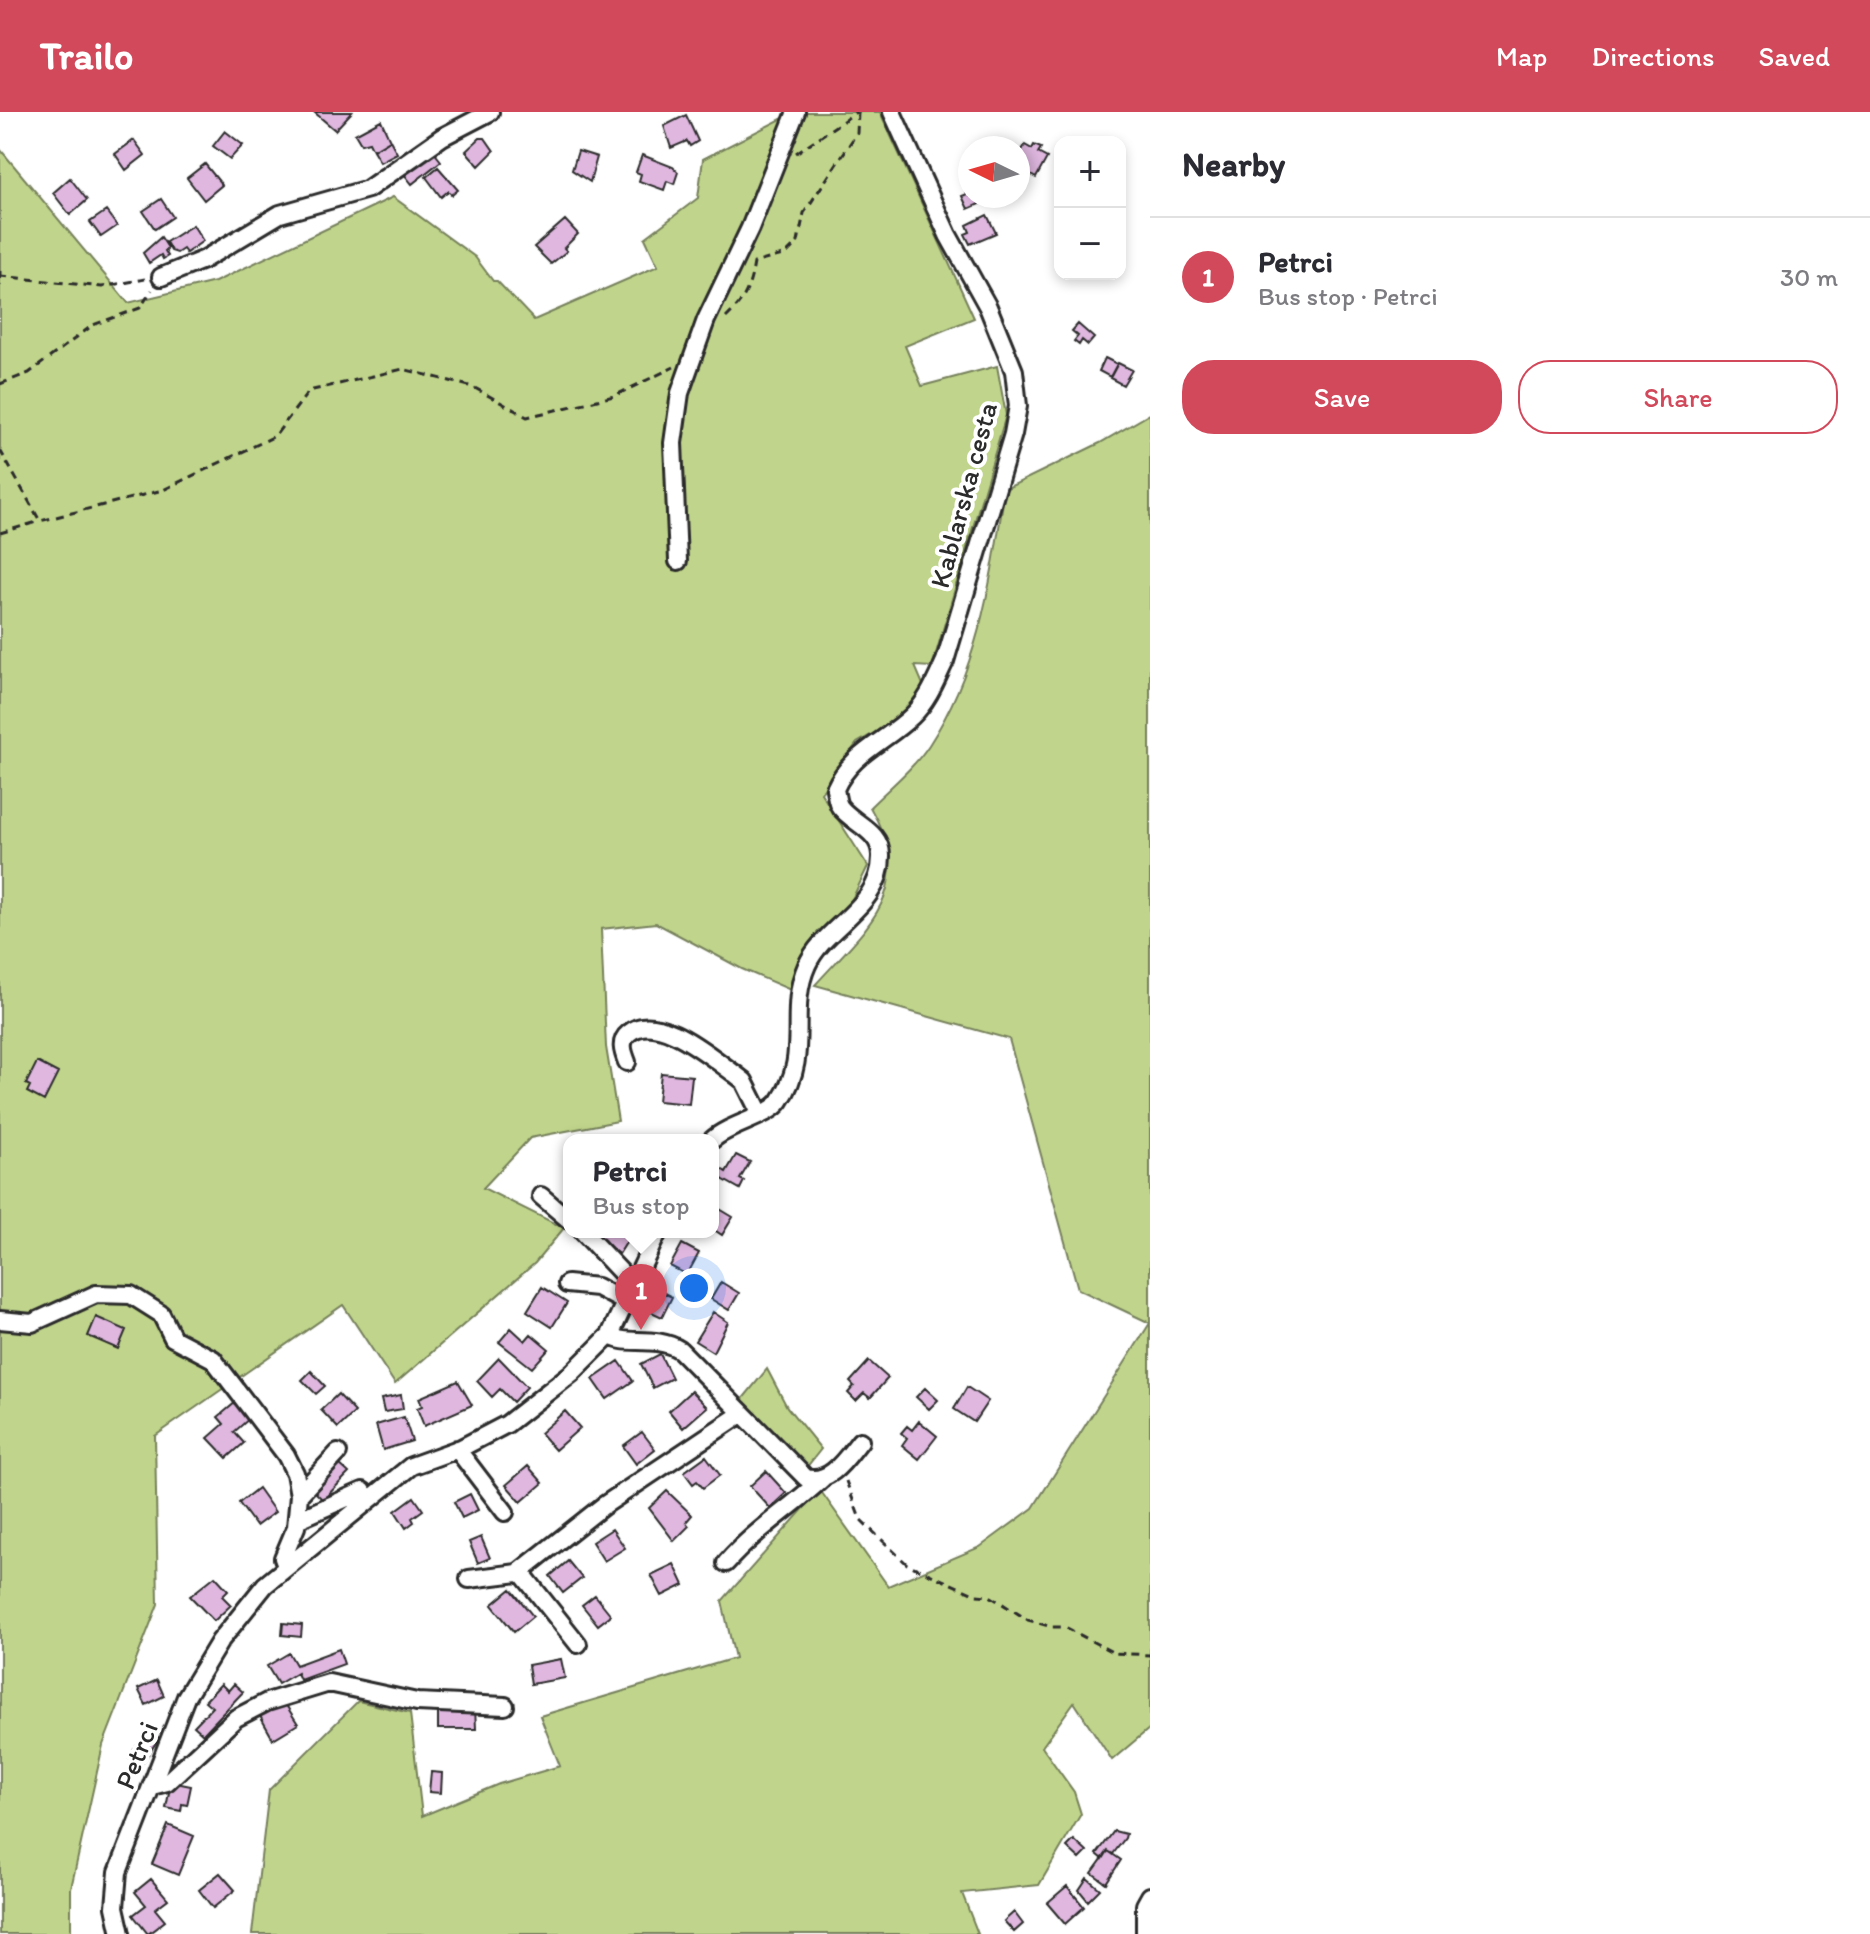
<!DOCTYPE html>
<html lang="en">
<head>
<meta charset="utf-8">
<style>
	:root { --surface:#fff; --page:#f7f7f7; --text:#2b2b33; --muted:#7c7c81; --line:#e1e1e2; --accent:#d1495b }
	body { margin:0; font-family:Itim,sans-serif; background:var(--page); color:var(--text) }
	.controls { position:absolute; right:24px; top:24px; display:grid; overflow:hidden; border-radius:16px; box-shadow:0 4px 12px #0003 }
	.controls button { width:72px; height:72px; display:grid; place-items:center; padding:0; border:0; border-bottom:2px solid var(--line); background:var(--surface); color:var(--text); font:40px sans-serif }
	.compass { position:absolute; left:958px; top:24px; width:72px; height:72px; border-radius:50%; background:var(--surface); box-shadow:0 4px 12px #0003; rotate:275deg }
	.you { position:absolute; left:694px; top:1176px; width:28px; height:28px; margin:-20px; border:6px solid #fff; border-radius:50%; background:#1a73e8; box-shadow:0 0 0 12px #1a73e833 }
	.badge { display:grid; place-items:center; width:52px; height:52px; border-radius:50%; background:var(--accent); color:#fff; font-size:26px; font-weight:700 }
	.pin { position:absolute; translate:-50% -66px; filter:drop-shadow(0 2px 4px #0008) }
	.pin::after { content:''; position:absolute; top:42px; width:28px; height:24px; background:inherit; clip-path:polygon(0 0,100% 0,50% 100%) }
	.popup { position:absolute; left:563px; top:1022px; width:156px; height:104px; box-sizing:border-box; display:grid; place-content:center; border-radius:16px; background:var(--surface); filter:drop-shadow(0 2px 6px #0005); font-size:26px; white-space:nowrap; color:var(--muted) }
	.popup b { font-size:30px; color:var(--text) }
	.popup::after { content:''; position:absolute; left:50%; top:100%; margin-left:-16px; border:16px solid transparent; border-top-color:var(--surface) }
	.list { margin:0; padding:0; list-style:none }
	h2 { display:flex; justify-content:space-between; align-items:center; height:104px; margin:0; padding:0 32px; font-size:34px }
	h2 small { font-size:26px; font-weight:400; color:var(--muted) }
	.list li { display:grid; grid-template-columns:52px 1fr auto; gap:24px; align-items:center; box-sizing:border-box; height:120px; padding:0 32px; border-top:2px solid var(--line) }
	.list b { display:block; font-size:30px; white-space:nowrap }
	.list p { margin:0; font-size:26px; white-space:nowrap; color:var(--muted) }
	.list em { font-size:26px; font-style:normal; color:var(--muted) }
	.actions { display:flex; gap:16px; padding:24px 32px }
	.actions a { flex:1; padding:18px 0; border:2px solid var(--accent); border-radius:32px; text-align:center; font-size:28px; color:var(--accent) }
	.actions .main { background:var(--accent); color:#fff }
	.map { position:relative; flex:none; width:1150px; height:1822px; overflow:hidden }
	header { display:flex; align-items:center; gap:48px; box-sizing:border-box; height:112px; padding:0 40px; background:var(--accent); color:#fff }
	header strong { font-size:38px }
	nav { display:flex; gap:44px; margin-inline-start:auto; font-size:28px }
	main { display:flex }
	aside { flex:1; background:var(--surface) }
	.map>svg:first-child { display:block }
	.green { fill:#c0d58b; stroke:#76805b; stroke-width:2 }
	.building { fill:#dfb7df; stroke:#2b2b2b; stroke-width:2 }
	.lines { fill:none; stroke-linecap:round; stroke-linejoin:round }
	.minor-casing { stroke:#2b2b2b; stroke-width:22 }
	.path { stroke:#2b2b2b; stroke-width:3; stroke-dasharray:8 6; stroke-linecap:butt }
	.minor { stroke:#fff; stroke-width:16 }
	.labels { text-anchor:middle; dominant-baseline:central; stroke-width:8; stroke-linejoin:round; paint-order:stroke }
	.street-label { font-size:28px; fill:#2b2b2b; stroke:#fff }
</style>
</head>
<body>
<header>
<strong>Trailo</strong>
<nav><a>Map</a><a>Directions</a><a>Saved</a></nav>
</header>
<main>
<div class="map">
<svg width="1150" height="1822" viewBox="0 0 1150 1822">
	<rect width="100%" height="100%" fill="#fff"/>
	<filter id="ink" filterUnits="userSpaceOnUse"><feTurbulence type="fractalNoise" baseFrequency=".0125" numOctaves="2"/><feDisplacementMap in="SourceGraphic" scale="16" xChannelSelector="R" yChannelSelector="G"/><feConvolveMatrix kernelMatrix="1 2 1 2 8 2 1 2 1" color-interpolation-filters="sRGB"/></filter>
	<g filter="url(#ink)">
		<path class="green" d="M795 0H880L974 206 905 234 922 274 997 254 1006 303 932 555 915 554 924 575 896 608 857 631 821 681 868 754 845 802 800 845 793 879 742 857 656 811 601 817 606 935 618 1009 530 1026 483 1076 564 1116 535 1151 395 1272 343 1193 155 1324 158 1492 103 1633 71 1776V1818L67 1822H0V37L128 191 215 170 393 85 475 145 493 169H497L534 208 658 154 645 126 698 86 703 47Z
			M1150 302V1616L1112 1648 1074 1590 1042 1635 1074 1680 1081 1702 1039 1773 962 1781 978 1822H252L269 1678 358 1589 410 1601 422 1704 499 1672 560 1654 540 1604 735 1546 722 1489 820 1378 888 1474 980 1435 1033 1396 1150 1211 1078 1177 1009 927 815 873C869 813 918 779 870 695 889 676 914 656 929 633 980 555 991 467 1005 377L1100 331Z
			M767 1257 787 1295 821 1337 806 1356 741 1289Z"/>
		<path class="building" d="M314 0H352L335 18Z
			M686 3 698 29 690 34 687 29 671 36 664 14Z
			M381 8 390 28 373 38 369 30 361 32 355 22Z
			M225 19 243 33 230 47 213 34Z
			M480 26H485L494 39 479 54 466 39Z
			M134 28 145 43 126 58 115 42Z
			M390 28 397 41 380 50 373 38Z
			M1025 33 1032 37 1034 33 1041 36 1038 41 1047 46 1036 66 1018 56V45Z
			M433 39 441 49 412 72 404 62Z
			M578 39 597 45 590 70 572 58Z
			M642 43 673 55 678 60 674 72 667 69 664 78 639 69 641 62 636 60Z
			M205 52 222 73 204 88 187 66Z
			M438 55 458 78 452 83 448 79 441 85 426 65Z
			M70 66 87 88 70 103 53 81Z
			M970 81V84H981L984 90 968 97 962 84Z
			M161 87 173 105 155 117 143 99Z
			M106 99 117 114 101 125 90 110Z
			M987 103 996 121 970 132 965 122 970 120 967 113Z
			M565 108 578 122 564 136 567 139 551 152 534 135Z
			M193 113 203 129 186 141 183 137 177 141 171 139 166 130Z
			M161 125 168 136 165 139 168 144 163 147 161 143 149 151 143 141Z
			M1078 212 1094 226 1088 233 1082 228 1079 233 1074 229 1078 224 1072 219Z
			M1105 246 1117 252 1110 265 1099 259Z
			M1118 251 1132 258 1123 273 1110 266Z
			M37 950 58 961 44 989 27 980 30 974 26 972Z
			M661 961 692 964 689 992 658 989Z
			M736 1043 750 1050 740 1067 744 1069 740 1077 715 1063 720 1056 726 1060Z
			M713 1093 733 1105 722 1123 713 1117Z
			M602 1120H627L631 1123 619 1142 597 1128Z
			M682 1132 699 1141 687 1163 670 1154Z
			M721 1170 739 1181 729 1198 711 1187Z
			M542 1175 567 1191 552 1215 527 1199Z
			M656 1177 672 1185 662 1205 645 1197Z
			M713 1200 728 1210 713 1240 695 1229Z
			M96 1205 126 1218 118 1237 88 1224Z
			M511 1216 525 1229 531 1222 549 1237 532 1256 499 1230Z
			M660 1242 672 1266 653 1276 641 1252Z
			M499 1246 527 1275 513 1290 500 1277 492 1285 477 1269Z
			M619 1249 633 1269 607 1287 593 1267Z
			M869 1249 888 1266 870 1286 864 1281 856 1289 848 1281 854 1274 850 1270Z
			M311 1259 325 1274 316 1282 302 1268Z
			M458 1269 472 1293 424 1314 417 1296 422 1294 419 1286Z
			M967 1275 988 1289 974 1310 954 1297Z
			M925 1276 938 1288 929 1297 916 1285Z
			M691 1279 707 1295 683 1316 669 1299Z
			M338 1282 355 1300 338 1316 321 1298Z
			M401 1283 403 1297 384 1300 381 1287Z
			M236 1290 250 1306 234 1320 244 1331 227 1346 208 1326 224 1312 218 1305Z
			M565 1299 580 1316 555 1338 540 1321Z
			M404 1305 412 1329 383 1338 376 1313Z
			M919 1309 937 1324 919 1347 902 1333 907 1326 901 1321 907 1314 912 1318Z
			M642 1320 655 1337 636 1352 623 1334Z
			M706 1344 720 1363 703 1376 697 1369 693 1372 684 1360Z
			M338 1351 349 1361 323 1388 313 1378Z
			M528 1354 543 1371 521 1390 506 1373Z
			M766 1359 786 1381 770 1396 750 1374Z
			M258 1376 275 1400 256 1414 239 1391Z
			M667 1379 692 1403 686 1410 689 1414 674 1429 649 1396Z
			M470 1382 478 1398 462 1406 454 1390Z
			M414 1385 423 1398 412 1406 414 1410 406 1416 395 1399Z
			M612 1417 625 1436 604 1449 592 1430Z
			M481 1425 490 1446 478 1451 469 1430Z
			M568 1449 582 1466 563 1481 550 1464Z
			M674 1452 684 1473 662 1484 651 1463Z
			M215 1464 228 1478 222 1484 231 1493 214 1509 190 1484Z
			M511 1477 533 1504 514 1520 492 1493Z
			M595 1483 611 1503 598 1513 582 1493Z
			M283 1511 302 1513 301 1525 282 1523Z
			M339 1537 344 1552 300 1568 297 1561 278 1572 267 1554 289 1541 296 1553Z
			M561 1547 565 1566 531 1572 528 1553Z
			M157 1568 164 1584 146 1593 138 1577Z
			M221 1572 228 1579 234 1572 243 1580 203 1622 194 1614 212 1595 205 1589Z
			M284 1590 298 1612 273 1627 260 1604Z
			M438 1595H475L476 1617H438Z
			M148 1618 159 1626 141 1653 129 1645Z
			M431 1660 442 1661 441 1681 429 1680Z
			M171 1670 191 1674 187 1693 182 1692 181 1699 166 1696Z
			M168 1713 194 1724 178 1763 152 1752Z
			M1114 1719 1126 1722 1125 1726 1113 1742 1108 1739 1103 1747 1097 1742Z
			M1074 1728 1087 1740 1080 1747 1067 1735Z
			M1108 1739 1121 1748 1106 1771 1092 1761Z
			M220 1761 235 1778 213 1796 199 1778Z
			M1087 1766 1100 1777 1088 1789 1079 1778Z
			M151 1767 168 1787 155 1797 165 1809 148 1822 133 1803 146 1793 135 1780Z
			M1067 1774 1084 1795 1065 1812 1047 1791Z
			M1014 1800 1023 1812 1014 1820 1004 1809Z"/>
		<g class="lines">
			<defs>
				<path id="minor" d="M161 165 203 148 280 102 368 77 442 25 490 0
					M678 449 673 331 680 281 706 208 750 116 796 0
					M627 950C623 940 619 929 629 921 657 897 712 946 735 962L744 969 760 1001
					M712 1028C729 1012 769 1005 780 989 812 942 786 900 807 853 825 813 881 795 881 745 882 719 853 712 840 695 837 691 836 682 835 677 851 641 885 630 912 604 928 589 936 568 945 549L1013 322 1018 294 1014 259 988 195 948 123 892 0
					M541 1084 569 1108
					M583 1120 633 1173
					M567 1172 597 1175 625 1190
					M0 1208 32 1211 96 1182 131 1183 161 1202 173 1226 213 1247 286 1343 295 1361 299 1383 296 1415 283 1446 286 1454
					M610 1223C623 1235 655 1222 680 1238L806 1366C830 1373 847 1345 860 1329
					M457 1337 505 1400
					M299 1383 338 1341
					M297 1408 363 1379
					M726 1451C755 1418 791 1396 823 1366
					M520 1459 578 1532
					M469 1467 518 1461 603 1394 741 1302
					M152 1674 167 1670 236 1606 267 1590 329 1571 417 1590 505 1594
					M121 1822 115 1795 118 1760 186 1585 220 1529 265 1473 411 1354 461 1336 507 1312 572 1261 610 1223 658 1120
					M1145 1822V1793L1150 1784"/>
			</defs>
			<use href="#minor" class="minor-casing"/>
			<path class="path" d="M796 41 856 0
				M0 159V174
				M0 164 102 175 145 167
				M726 206C744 189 750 176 754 151L786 142 798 130 804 101 857 21 858 0
				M0 272 29 261 93 213 140 196 152 178
				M0 338 40 409 163 378 275 324 309 279 403 257 473 275 527 305 614 284 674 255
				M0 421 40 409
				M846 1369 860 1407 907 1452 976 1483 990 1484 1028 1508 1052 1515H1065L1114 1541 1150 1543"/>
			<use href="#minor" class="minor"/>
		</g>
	</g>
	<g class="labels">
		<g class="street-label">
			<text transform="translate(963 383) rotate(-75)">Kablarska cesta</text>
			<text transform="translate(136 1643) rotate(-68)">Petrci</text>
		</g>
	</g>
</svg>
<div class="controls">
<button>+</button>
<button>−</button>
</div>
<svg class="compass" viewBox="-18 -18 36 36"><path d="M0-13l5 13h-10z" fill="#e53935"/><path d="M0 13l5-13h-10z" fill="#7c7c81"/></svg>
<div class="you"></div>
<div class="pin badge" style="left:641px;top:1218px">1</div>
<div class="popup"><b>Petrci</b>Bus stop</div>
</div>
<aside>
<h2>Nearby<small></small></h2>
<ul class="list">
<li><span class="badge">1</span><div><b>Petrci</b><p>Bus stop · Petrci</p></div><em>30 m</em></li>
</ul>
<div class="actions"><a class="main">Save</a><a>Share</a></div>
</aside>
</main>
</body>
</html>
